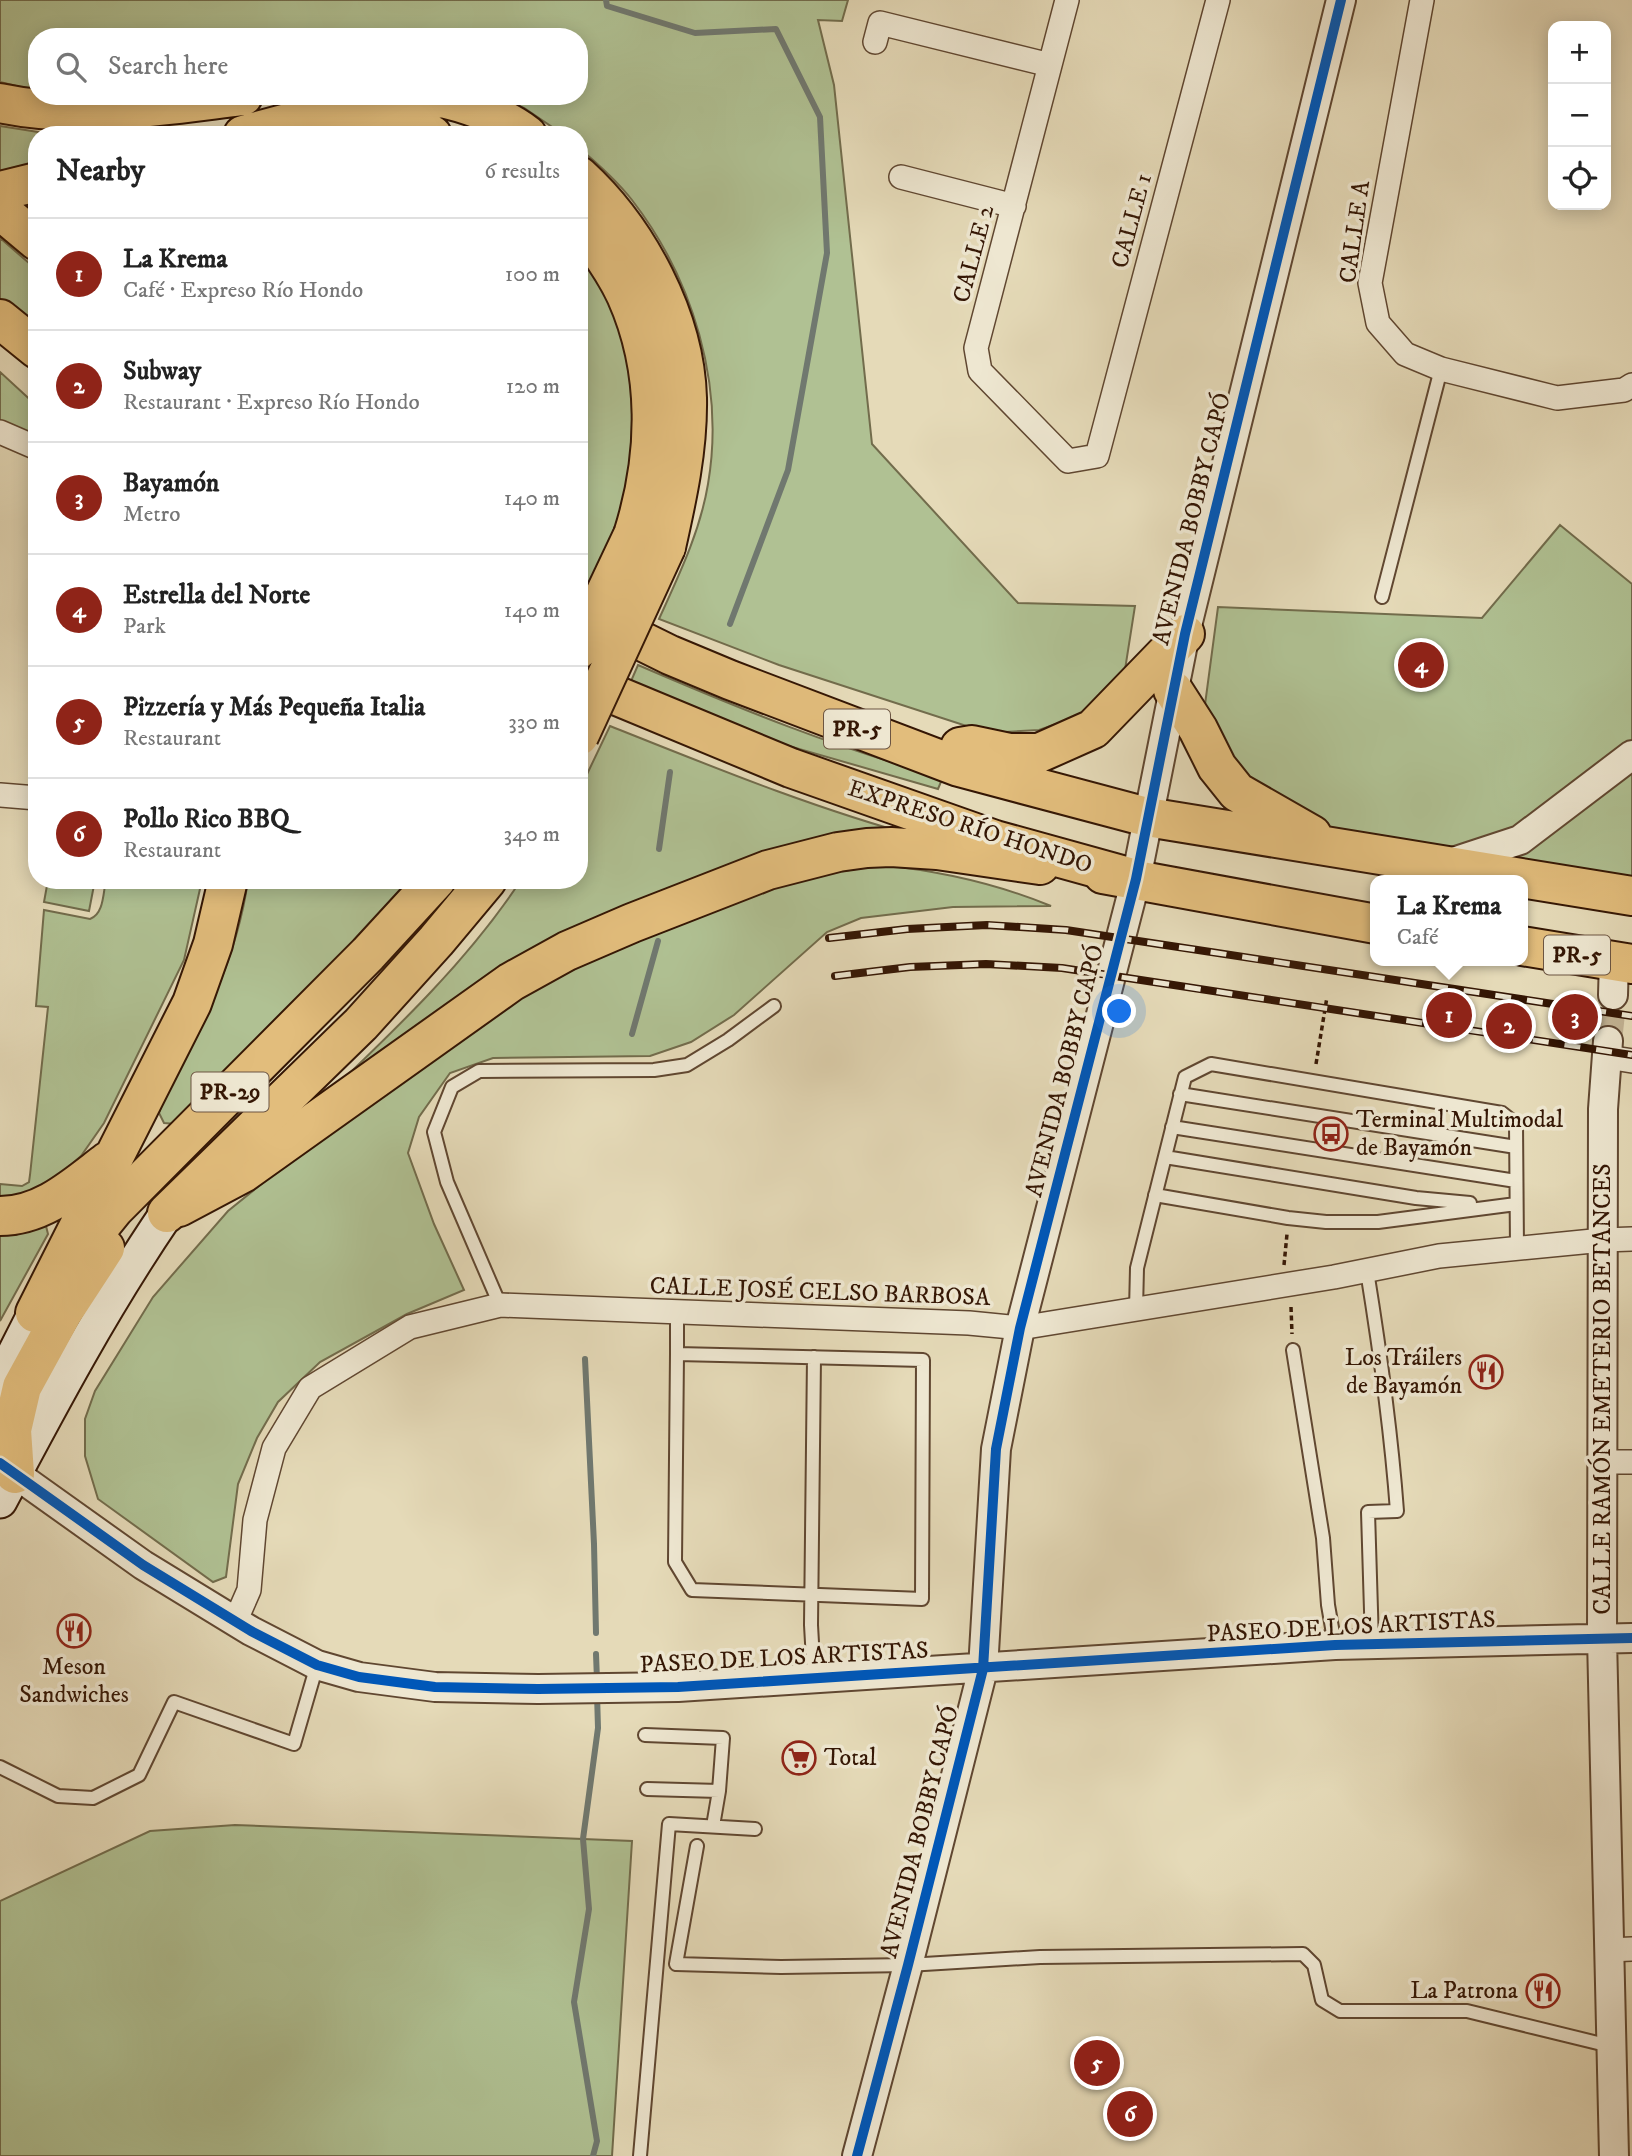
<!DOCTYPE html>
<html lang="en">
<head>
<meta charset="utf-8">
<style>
	:root { --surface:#fff; --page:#f6f6f6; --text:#222; --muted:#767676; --line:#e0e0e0; --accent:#8f2418 }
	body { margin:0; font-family:"IM FELL DW Pica",serif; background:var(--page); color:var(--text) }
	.controls { position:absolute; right:21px; top:21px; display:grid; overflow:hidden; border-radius:14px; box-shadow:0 4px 18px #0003 }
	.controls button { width:63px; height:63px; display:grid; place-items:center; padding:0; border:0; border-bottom:2px solid var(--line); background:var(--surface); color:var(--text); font:35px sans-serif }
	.you { position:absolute; left:1120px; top:1012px; width:24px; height:24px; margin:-18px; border:5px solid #fff; border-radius:50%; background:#1a73e8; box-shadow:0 0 0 10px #1a73e833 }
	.badge { display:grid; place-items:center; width:46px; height:46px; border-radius:50%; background:var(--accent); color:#fff; font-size:23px; font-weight:700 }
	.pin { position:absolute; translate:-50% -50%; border:4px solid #fff; box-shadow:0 2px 7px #0006 }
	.popup { position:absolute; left:1370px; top:875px; width:158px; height:91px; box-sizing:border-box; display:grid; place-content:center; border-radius:14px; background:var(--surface); filter:drop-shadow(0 2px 5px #0005); font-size:23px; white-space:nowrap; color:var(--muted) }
	.popup b { font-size:26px; color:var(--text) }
	.popup::after { content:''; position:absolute; left:50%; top:100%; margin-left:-14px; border:14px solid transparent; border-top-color:var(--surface) }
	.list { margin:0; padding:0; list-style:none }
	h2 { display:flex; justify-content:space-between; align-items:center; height:91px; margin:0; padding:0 28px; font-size:30px }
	h2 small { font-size:23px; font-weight:400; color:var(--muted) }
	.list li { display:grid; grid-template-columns:46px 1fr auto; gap:21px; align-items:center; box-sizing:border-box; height:112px; padding:0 28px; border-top:2px solid var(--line) }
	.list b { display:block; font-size:26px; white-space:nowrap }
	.list p { margin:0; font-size:23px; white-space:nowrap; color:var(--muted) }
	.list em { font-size:23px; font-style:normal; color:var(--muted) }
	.icon { flex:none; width:38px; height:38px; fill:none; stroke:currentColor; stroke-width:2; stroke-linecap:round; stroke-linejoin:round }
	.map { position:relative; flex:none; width:1632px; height:2156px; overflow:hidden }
	.search { position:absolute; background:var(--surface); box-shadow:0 4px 18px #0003; left:28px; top:28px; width:560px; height:77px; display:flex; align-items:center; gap:18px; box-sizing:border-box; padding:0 24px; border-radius:28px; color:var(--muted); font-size:26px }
	.panel { position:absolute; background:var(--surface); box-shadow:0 4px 18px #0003; left:28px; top:126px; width:560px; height:763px; border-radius:28px }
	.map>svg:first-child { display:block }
	.green { fill:#b0c193; stroke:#726c4c; stroke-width:2 }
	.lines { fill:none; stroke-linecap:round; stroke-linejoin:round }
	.stream { stroke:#70786f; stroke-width:6 }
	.tertiary-tunnel { stroke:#c2b394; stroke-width:28; stroke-dasharray:28 14; stroke-linecap:butt }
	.service-casing { stroke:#604731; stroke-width:16 }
	.minor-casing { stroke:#604731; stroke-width:26 }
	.tertiary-casing { stroke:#604731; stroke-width:32 }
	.secondary-casing { stroke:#341604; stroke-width:37 }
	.trunk-casing { stroke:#341604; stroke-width:42 }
	.motorway-casing { stroke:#341604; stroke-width:42 }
	.path { stroke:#341604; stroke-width:3.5; stroke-dasharray:5 3.5; stroke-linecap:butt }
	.service { stroke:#eee7d1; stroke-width:12 }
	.minor { stroke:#eee7d1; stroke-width:23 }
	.tertiary { stroke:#eee7d1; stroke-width:28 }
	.secondary { stroke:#eee7d1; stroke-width:33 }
	.trunk { stroke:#e2bd7c; stroke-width:38 }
	.motorway { stroke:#e2bd7c; stroke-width:38 }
	.rail-casing { stroke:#341604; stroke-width:8 }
	.rail { stroke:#eee7d1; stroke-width:5; stroke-dasharray:16; stroke-linecap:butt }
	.trunk-bridge-casing { stroke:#341604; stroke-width:42; stroke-linecap:butt }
	.motorway-bridge-casing { stroke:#341604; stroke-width:42; stroke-linecap:butt }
	.trunk-bridge { stroke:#e2bd7c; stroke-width:38 }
	.motorway-bridge { stroke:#e2bd7c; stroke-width:38 }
	.cycleway-casing { stroke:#eee7d1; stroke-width:15 }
	.cycleway { stroke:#0057b8; stroke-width:10 }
	.labels { text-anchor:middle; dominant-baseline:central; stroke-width:7; stroke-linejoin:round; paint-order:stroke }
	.shield { fill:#eee7d1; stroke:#6c5542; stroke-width:2 }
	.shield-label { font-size:23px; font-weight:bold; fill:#341604 }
	.street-label { font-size:24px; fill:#341604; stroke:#eee7d1 }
	.poi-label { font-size:24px; fill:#341604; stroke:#eee7d1; text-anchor:start }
</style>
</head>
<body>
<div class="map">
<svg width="1632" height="2156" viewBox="0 0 1632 2156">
	<rect width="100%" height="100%" fill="#e5dab8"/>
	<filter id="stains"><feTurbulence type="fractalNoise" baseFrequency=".00286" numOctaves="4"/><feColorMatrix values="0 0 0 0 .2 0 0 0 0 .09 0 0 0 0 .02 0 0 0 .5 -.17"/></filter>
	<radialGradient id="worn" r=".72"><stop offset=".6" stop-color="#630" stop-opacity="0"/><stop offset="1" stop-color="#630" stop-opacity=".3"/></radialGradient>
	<path class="green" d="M0 0H848L842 21 818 20 834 85 872 444 1018 603 1135 606 1124 676 1093 711 1039 730 988 733 779 665 659 619C679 575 700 532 708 484 725 385 693 279 632 200 617 181 597 163 579 148V135H564L524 108 494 96H579V37H37V91L0 82Z
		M0 126 57 135H37V173L0 181Z
		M0 238 37 270V332L0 300Z
		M579 252 605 290 630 359 637 439 622 512 590 587 579 581Z
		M0 372 37 406V442L0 421Z
		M1560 525 1632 584V880L1406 847 1308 822 1236 773 1204 712 1218 607 1482 618Z
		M638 665C738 708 838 749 943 777L938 789 751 735 628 688Z
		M610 726C713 767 815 809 923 838L810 851 331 1091C399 1026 469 959 521 880H579V791Z
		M881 865C941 871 995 883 1051 906L953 907 861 918 827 932 734 1015 691 1042 650 1056 493 1058 450 1073 419 1117 408 1153 434 1224 464 1290 407 1314 320 1362 278 1402 257 1438 238 1484 226 1577 213 1582 98 1499 85 1456V1419L95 1391 153 1297 228 1211 322 1135 555 975 762 889 819 875Z
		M48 880H95L89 911 44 902Z
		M106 880H202L184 960 104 1123 81 1156 40 1192 0 1206V1184L22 1186 29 1182 30 1175 48 1007 36 1006 44 910 90 919C104 914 103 893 106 880Z
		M248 880H425L176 1124 164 1123 159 1113 163 1101C200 1030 237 960 248 880Z
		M36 1225 46 1226 48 1234 0 1321V1234L16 1235Z
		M235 1825 632 1841 612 2156H0V1901L150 1831Z"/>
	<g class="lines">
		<path class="stream" d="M606 0 607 6 695 33 776 29 820 117 827 253 788 470 730 624
			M659 849 670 772
			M632 1034 658 941
			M585 1359 594 1544 596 1633
			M596 1654 597 1680
			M593 2156 597 2141 574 2002 589 1909 583 1839 598 1728 597 1694"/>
		<path class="tertiary-tunnel" d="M1608 1041 1613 995"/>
		<defs>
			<path id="service" d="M1382 597 1441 369
				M1180 1094 1516 1147
				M1172 1127 1516 1181
				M1165 1157 1416 1198 1470 1203
				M1155 1195 1288 1218 1326 1222H1378L1516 1204
				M1367 1271C1380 1351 1391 1430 1397 1511L1368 1512 1372 1643
				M500 1305 447 1182 434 1132 452 1087 479 1071 654 1070 687 1065 728 1040 774 1006
				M1136 1310 1137 1268 1185 1077 1211 1064 1502 1113 1516 1124 1517 1248
				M677 1311V1354
				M1293 1350 1323 1538 1328 1605 1335 1645
				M677 1354 923 1360 922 1599 692 1590 675 1562Z
				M814 1678 811 1625 814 1357
				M645 1735 723 1738 719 1791 647 1789
				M0 1767 58 1796 93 1798 139 1775 174 1702 294 1744 317 1665
				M713 1826 719 1791
				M697 1846 676 1964 781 1967 908 1965 1040 1957 1303 1954 1314 1965 1322 2000 1340 2011H1467L1610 2046
				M640 2156 669 1824 755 1829"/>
			<path id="minor" d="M1067 0 976 348 980 371 1068 461 1097 456 1218 0
				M1422 0 1370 283 1378 323 1405 354 1441 369 1557 398 1624 390 1632 385
				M875 42 880 23 1050 65
				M901 177 1014 206
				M0 432 37 448
				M0 795 37 798
				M1607 1057 1632 1061
				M1602 1462H1632
				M235 1622 249 1590 255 1520 274 1448 310 1388 410 1327 500 1305 969 1323 1020 1328 1334 1277 1439 1256 1603 1240 1632 1239
				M1608 1950 1632 1949"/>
			<path id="tertiary" d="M1447 864 1520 840 1632 755
				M1613 995 1614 961
				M1608 1041 1603 1109 1602 1638 1614 2156
				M0 1463 143 1565 251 1631 317 1665 359 1677 435 1687 538 1689 678 1687 1335 1645 1632 1638
				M857 2156 908 1965 983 1669 996 1449 1020 1328 1136 879 1185 634 1341 0"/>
			<path id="secondary" d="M0 1382 35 1313
				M0 1501C53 1401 103 1307 167 1213"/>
			<path id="trunk" d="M0 210 37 241
				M579 223C597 246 614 269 626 295 660 371 658 456 633 535
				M597 619 670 655 730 680 959 767 1147 817 1632 896
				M1173 690 1198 729 1217 767 1237 792 1312 835
				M960 747 972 745 1010 753H1039L1093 729 1185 634
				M1103 874 1376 924
				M1522 946 1632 964
				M179 1207 243 1173 511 982 567 951 632 923 768 870 838 852 867 848 891 847 937 850 1040 865
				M68 1266 114 1209 368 954 436 880
				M15 1474 12 1430 22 1387 62 1314 105 1248"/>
			<path id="motorway" d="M433 96C466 103 501 115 527 135
				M0 103C81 120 161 106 243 96
				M354 126 390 128 432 135
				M243 135 339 109 444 98
				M579 176C638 230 685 318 687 398 688 449 677 498 666 547
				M0 191 37 182
				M0 319 37 349
				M579 680 791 768 995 840 1136 879
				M167 1213 361 1024 436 941 487 880
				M0 1216C43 1216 75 1186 108 1161
				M35 1313 192 1003 213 944 228 880"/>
		</defs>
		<use href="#service" class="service-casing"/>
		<use href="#minor" class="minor-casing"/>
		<use href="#tertiary" class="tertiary-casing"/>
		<use href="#secondary" class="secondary-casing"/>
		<use href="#trunk" class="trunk-casing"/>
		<use href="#motorway" class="motorway-casing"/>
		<path class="path" d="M1316 1064 1327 997
			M1284 1265 1287 1234
			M1291 1307 1292 1334"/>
		<use href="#service" class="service"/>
		<use href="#minor" class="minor"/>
		<use href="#tertiary" class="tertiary"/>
		<use href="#secondary" class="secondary"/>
		<use href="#trunk" class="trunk"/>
		<use href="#motorway" class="motorway"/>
		<defs>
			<path id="rail" d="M829 938 907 929 987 925 1066 930 1632 1016
				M835 976 910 967 986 964 1062 968 1632 1055"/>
		</defs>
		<use href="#rail" class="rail-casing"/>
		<use href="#rail" class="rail"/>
		<defs>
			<path id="trunk-bridge" d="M579 649 633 535"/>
			<path id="motorway-bridge" d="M579 736 666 547"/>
		</defs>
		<use href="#trunk-bridge" class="trunk-bridge-casing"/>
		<use href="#motorway-bridge" class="motorway-bridge-casing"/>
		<use href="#trunk-bridge" class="trunk-bridge"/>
		<use href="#motorway-bridge" class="motorway-bridge"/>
		<defs>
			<path id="cycleway" d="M0 1463 143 1565 251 1631 317 1665 359 1677 435 1687 538 1689 678 1687 1335 1645 1632 1638
				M857 2156 908 1965 983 1669 996 1449 1020 1328 1136 879 1185 634 1341 0"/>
		</defs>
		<use href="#cycleway" class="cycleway-casing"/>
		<use href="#cycleway" class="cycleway"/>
	</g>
	<defs>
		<symbol id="bus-ring" viewBox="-11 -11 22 22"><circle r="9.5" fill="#eee7d1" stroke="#8f2418" stroke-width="1.5"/><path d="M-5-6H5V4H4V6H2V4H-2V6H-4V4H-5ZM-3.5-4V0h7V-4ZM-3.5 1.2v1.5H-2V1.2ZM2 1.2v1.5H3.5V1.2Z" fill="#8f2418"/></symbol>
		<symbol id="restaurant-ring" viewBox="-11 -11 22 22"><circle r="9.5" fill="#eee7d1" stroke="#8f2418" stroke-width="1.5"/><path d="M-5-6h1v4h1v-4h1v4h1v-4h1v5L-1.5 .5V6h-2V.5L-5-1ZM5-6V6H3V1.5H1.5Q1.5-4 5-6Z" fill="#8f2418"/></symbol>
		<symbol id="supermarket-ring" viewBox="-11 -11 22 22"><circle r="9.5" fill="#eee7d1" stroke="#8f2418" stroke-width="1.5"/><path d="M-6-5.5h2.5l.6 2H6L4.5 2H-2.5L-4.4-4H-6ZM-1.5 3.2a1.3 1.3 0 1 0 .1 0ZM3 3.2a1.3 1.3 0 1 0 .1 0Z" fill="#8f2418"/></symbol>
	</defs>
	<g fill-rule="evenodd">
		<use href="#bus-ring" x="1312" y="1115" width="38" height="38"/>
		<use href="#restaurant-ring" x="1467" y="1353" width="38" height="38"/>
		<use href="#restaurant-ring" x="55" y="1612" width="38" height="38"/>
		<use href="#supermarket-ring" x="780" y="1739" width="38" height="38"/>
		<use href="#restaurant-ring" x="1524" y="1972" width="38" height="38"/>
	</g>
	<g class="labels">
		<g class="shield">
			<rect x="824" y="709.5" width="66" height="39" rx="5"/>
			<rect x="1544" y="935.5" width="66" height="39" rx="5"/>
			<rect x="191.5" y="1072.5" width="77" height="39" rx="5"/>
		</g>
		<g class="shield-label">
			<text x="857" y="729">PR-5</text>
			<text x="1577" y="955">PR-5</text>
			<text x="230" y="1092">PR-29</text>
		</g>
		<g class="street-label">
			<text transform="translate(1132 221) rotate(-75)">CALLE 1</text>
			<text transform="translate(1355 232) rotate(-82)">CALLE A</text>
			<text transform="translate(974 254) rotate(-75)">CALLE 2</text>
			<text transform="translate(1192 519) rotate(-76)">AVENIDA BOBBY CAPÓ</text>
			<text transform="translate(970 827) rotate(18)">EXPRESO RÍO HONDO</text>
			<text transform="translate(1065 1071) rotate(-76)">AVENIDA BOBBY CAPÓ</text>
			<text transform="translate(820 1292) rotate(2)">CALLE JOSÉ CELSO BARBOSA</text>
			<text transform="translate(1603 1389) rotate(-90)">CALLE RAMÓN EMETERIO BETANCES</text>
			<text transform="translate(1351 1627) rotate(-3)">PASEO DE LOS ARTISTAS</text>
			<text transform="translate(784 1658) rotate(-3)">PASEO DE LOS ARTISTAS</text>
			<text transform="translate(920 1832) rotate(-76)">AVENIDA BOBBY CAPÓ</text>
		</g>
		<g class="poi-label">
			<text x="1356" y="1120">Terminal Multimodal<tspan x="1356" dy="28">de Bayamón</tspan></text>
			<text x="1462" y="1358" text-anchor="end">Los Tráilers<tspan x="1462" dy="28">de Bayamón</tspan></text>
			<text x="74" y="1667" text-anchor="middle">Meson<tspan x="74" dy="28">Sandwiches</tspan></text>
			<text x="824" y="1758">Total</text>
			<text x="1518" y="1991" text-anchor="end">La Patrona</text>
		</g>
	</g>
	<rect width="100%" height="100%" filter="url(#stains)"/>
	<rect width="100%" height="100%" fill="url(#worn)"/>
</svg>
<div class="controls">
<button>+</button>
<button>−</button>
<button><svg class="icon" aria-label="locate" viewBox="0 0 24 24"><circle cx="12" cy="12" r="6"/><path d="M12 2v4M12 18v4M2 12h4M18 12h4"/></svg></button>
</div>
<div class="you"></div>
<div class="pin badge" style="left:1449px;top:1015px">1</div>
<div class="popup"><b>La Krema</b>Café</div>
<div class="pin badge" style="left:1509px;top:1026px">2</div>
<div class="pin badge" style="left:1575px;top:1017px">3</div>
<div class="pin badge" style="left:1421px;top:665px">4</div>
<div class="pin badge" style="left:1097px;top:2063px">5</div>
<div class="pin badge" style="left:1130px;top:2114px">6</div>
<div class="search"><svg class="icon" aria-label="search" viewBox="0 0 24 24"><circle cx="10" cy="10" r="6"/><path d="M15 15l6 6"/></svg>Search here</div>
<section class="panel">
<h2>Nearby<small>6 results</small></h2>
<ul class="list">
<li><span class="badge">1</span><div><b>La Krema</b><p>Café · Expreso Río Hondo</p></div><em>100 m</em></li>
<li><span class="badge">2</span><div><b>Subway</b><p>Restaurant · Expreso Río Hondo</p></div><em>120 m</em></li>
<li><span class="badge">3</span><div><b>Bayamón</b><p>Metro</p></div><em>140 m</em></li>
<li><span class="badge">4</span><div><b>Estrella del Norte</b><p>Park</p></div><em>140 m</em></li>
<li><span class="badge">5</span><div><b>Pizzería y Más Pequeña Italia</b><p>Restaurant</p></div><em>330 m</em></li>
<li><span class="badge">6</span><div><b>Pollo Rico BBQ</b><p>Restaurant</p></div><em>340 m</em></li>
</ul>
</section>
</div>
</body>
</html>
